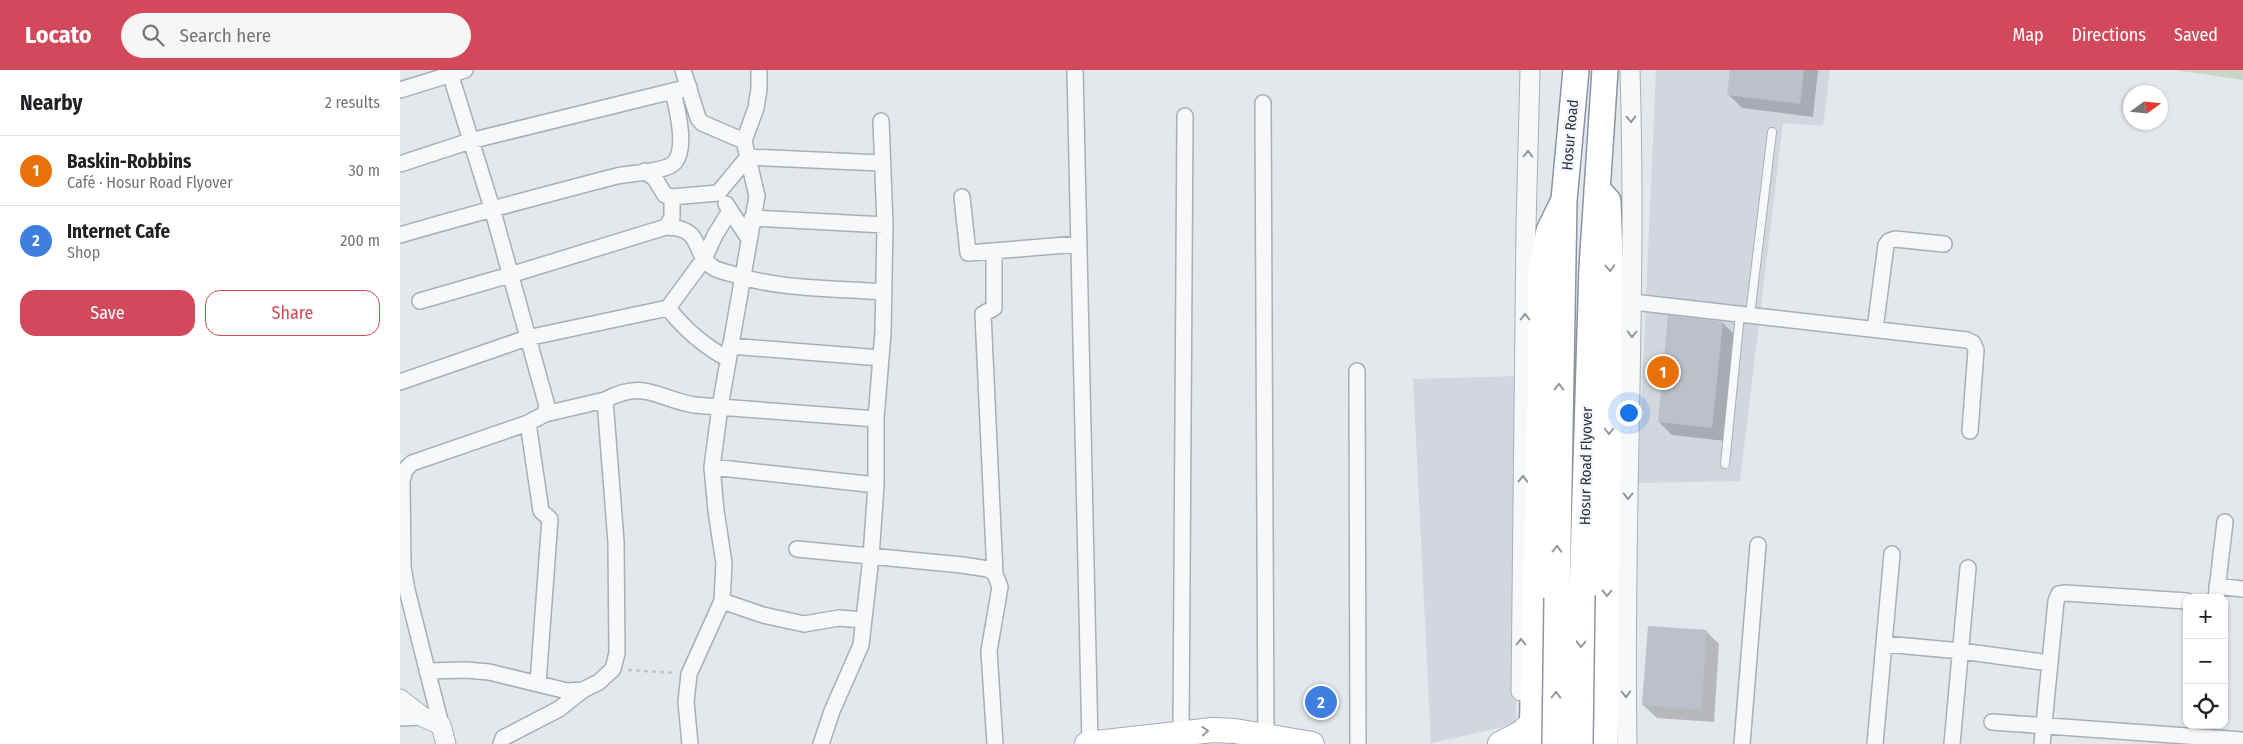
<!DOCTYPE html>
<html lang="en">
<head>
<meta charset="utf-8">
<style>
	:root { --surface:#fff; --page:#f6f6f6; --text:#202124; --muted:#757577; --line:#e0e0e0; --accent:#d1495b }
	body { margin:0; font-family:"Fira Sans Condensed",sans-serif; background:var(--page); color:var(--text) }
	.controls { position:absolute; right:15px; bottom:15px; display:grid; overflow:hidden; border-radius:10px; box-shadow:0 1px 4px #0004 }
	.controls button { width:45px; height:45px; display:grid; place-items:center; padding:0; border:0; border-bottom:1px solid var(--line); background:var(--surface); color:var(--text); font:25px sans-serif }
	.compass { position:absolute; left:1723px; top:15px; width:45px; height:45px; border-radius:50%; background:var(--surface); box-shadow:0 1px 4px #0004; rotate:75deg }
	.you { position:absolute; left:1228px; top:342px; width:18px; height:18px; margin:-12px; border:4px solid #fff; border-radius:50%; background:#1a73e8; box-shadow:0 0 0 8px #1a73e833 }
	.badge { display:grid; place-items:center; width:32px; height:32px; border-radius:50%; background:var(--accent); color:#fff; font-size:16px; font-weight:700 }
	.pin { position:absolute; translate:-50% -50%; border:2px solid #fff; box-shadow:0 1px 5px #0006 }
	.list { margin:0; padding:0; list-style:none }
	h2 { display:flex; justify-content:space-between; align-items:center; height:65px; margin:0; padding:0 20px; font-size:21px }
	h2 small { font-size:16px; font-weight:400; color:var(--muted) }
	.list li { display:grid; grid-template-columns:32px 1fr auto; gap:15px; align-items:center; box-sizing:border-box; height:70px; padding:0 20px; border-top:1px solid var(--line) }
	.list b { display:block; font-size:19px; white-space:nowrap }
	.list p { margin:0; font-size:16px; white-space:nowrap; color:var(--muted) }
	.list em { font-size:16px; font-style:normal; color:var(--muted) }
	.actions { display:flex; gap:10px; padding:15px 20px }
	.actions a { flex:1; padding:11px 0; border:1px solid var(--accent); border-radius:15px; text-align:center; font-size:18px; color:var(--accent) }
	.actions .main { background:var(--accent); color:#fff }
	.icon { flex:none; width:28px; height:28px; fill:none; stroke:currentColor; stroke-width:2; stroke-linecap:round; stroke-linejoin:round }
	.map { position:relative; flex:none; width:1843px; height:674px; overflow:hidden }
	header { display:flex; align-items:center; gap:30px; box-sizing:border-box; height:70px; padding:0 25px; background:var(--accent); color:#fff }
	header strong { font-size:24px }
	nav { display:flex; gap:28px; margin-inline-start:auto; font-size:18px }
	.search { width:350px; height:45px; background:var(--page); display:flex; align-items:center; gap:12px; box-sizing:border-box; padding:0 18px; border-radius:28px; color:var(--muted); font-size:19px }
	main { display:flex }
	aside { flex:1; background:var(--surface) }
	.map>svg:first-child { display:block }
	.built { fill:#d2d6de }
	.green { fill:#c9d6c5 }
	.shadow { fill:#0003 }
	.building { fill:#bbc0ca }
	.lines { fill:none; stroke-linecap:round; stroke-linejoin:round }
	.service-casing { stroke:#a9aeb7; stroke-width:10 }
	.minor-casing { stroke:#a9aeb7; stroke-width:18 }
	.tertiary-casing { stroke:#a9aeb7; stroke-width:21 }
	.primary-casing { stroke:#a3abb8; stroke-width:26 }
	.trunk-casing { stroke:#8b94a3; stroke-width:28 }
	.path { stroke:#c2c5cb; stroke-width:2.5; stroke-dasharray:4 4; stroke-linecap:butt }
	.service { stroke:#f7f8fa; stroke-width:8 }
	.minor { stroke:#f7f8fa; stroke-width:15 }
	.tertiary { stroke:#f7f8fa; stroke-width:19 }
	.primary { stroke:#fff; stroke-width:24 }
	.trunk { stroke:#fff; stroke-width:25 }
	.trunk-bridge-casing { stroke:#8b94a3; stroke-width:28; stroke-linecap:butt }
	.trunk-bridge { stroke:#fff; stroke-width:25 }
	.oneway { stroke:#9196a0 }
	.oneway2 { stroke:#959aa2 }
	.labels { text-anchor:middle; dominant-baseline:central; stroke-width:4.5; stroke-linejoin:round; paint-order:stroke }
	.street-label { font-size:15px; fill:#2b3445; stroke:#f4f6f9 }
</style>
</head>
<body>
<header>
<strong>Locato</strong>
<div class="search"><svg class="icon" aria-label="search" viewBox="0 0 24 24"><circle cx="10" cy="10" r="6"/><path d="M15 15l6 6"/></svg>Search here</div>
<nav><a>Map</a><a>Directions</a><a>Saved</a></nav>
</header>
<main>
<aside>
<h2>Nearby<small>2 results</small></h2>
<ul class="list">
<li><span class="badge" style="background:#e8710a">1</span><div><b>Baskin-Robbins</b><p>Café · Hosur Road Flyover</p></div><em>30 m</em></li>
<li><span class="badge" style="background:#3f7fe0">2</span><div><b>Internet Cafe</b><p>Shop</p></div><em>200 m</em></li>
</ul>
<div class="actions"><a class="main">Save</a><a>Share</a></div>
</aside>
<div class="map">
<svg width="1843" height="674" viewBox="0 0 1843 674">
	<rect width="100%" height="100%" fill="#e4e7ec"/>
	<path class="built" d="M1256 0H1430L1423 56 1383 53 1340 411 1238 413Z
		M1119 306 1116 654 1031 673 1013 309Z"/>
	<path class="green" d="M1775 0H1843V10Z"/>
	<path class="shadow" d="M1332 0H1418L1413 47 1342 38 1329 25Z
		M1323 253 1336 266 1325 371 1272 365 1259 352Z
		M1306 561 1319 574 1314 652 1257 648 1243 635Z"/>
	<path class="building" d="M1330 0H1404L1400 34 1327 25Z
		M1268 245 1323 252 1312 358 1258 352Z
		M1248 556 1307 560 1301 640 1242 635Z"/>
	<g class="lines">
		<defs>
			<path id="service" d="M1350 245 1372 62
				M1325 394 1340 244"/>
			<path id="minor" d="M283 0 298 48 302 53 344 71
				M675 0 690 674
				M0 20 65 0
				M863 33 866 674
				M0 94 70 71 289 17
				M245 101 255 109 265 125 272 127 318 123 348 87 481 93
				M562 127 568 183 679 174
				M326 134 349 169
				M352 148 485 155
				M266 157 272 148V127
				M0 165C72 144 144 125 217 106 231 103 267 102 275 92 287 77 277 39 273 21
				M594 181V238L583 244 595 504
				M20 231 110 205 266 157C306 158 290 183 314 198 319 201 327 202 332 204 380 220 434 218 484 222
				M1233 232 1567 270 1573 273 1576 280 1570 361
				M268 238C285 260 304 276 328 289
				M1475 259 1486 175 1489 171 1495 169 1544 174
				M330 276 481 288
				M957 301 958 674
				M0 312 127 268 268 238 304 189 315 165 330 141
				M205 330C244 309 256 328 294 335L476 349
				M128 353 141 441 150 449 138 613
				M312 397 476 415
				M397 479 562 495 588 499 595 504 600 517 589 581 595 674
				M1817 516 1843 519
				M1816 528 1825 452
				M322 531 363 545 404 554 439 548 463 550
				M1485 574 1561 581 1650 593
				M27 601 66 600 89 602 167 621 183 620 199 612 213 599 217 583 216 472 205 330 145 344
				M0 648 23 647
				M1592 652 1843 670
				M41 655 7 520 3 497 2 411 5 400 12 393 128 353 145 344 147 336 92 138 49 0
				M781 662 785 46
				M101 674 103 668 159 639 183 620
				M290 674 286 632 289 604 322 531 324 493 316 441 312 397 320 337 357 126 344 71 356 38 359 19V0
				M421 674 432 641 461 575 471 487 476 415V349L483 262 485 155 481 51
				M1342 674 1358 475
				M1475 674 1492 484
				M1552 674 1568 498
				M1642 674 1656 531 1659 524 1665 523 1787 531"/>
			<path id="tertiary" d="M1121 621 1126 157 1130 0
				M0 629 23 647 41 655 46 674
				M1227 674C1223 449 1237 225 1230 0"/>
			<path id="primary" d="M687 674 813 660 835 661 912 674
				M1100 674 1121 663 1133 652"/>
			<path id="trunk" d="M1197 119 1208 131 1210 187 1205 674
				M1182 525 1192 198 1205 0
				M1157 528 1164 130 1176 0
				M1132 674 1141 286V200L1149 161 1164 130"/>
		</defs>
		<use href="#service" class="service-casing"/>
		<use href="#minor" class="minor-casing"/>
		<use href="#tertiary" class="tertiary-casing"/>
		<use href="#primary" class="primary-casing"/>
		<use href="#trunk" class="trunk-casing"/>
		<path class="path" d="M228 600 275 603"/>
		<use href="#service" class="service"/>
		<use href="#minor" class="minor"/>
		<use href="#tertiary" class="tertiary"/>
		<use href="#primary" class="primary"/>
		<use href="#trunk" class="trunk"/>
		<defs>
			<path id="trunk-bridge" d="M1155 674 1157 528
				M1180 674 1182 525"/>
		</defs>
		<use href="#trunk-bridge" class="trunk-bridge-casing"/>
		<use href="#trunk-bridge" class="trunk-bridge"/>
	</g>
	<defs><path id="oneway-chevron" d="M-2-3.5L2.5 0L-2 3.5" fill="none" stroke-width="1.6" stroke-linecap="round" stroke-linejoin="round" transform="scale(1.25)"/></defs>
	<g class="oneway">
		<use href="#oneway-chevron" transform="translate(1231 49) rotate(88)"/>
		<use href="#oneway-chevron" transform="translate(1128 84) rotate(-89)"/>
		<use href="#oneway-chevron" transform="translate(1125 247) rotate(-90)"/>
		<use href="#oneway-chevron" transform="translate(1232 264) rotate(91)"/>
		<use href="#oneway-chevron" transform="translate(1123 409) rotate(-89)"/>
		<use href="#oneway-chevron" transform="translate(1228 426) rotate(91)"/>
		<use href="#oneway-chevron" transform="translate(1121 572) rotate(-90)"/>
		<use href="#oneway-chevron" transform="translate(1226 624) rotate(89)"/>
	</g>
	<g class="oneway2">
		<use href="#oneway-chevron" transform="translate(1210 198) rotate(89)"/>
		<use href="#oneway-chevron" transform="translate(1159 317) rotate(-89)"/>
		<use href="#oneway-chevron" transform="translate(1209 361) rotate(90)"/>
		<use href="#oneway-chevron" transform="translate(1157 479) rotate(-89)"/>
		<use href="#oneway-chevron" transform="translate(1207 523) rotate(91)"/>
		<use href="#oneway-chevron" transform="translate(1181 574) rotate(91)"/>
		<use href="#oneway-chevron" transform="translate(1156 625) rotate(-89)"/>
		<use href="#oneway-chevron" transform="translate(805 661) rotate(-4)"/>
	</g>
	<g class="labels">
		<g class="street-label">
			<text transform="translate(1170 65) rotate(-85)">Hosur Road</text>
			<text transform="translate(1186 396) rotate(-89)">Hosur Road Flyover</text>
		</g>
	</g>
</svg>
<div class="controls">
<button>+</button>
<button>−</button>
<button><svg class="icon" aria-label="locate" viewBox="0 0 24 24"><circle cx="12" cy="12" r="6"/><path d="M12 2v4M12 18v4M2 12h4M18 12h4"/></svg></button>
</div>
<svg class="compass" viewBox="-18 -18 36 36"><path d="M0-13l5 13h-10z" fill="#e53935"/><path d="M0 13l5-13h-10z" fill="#757577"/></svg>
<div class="you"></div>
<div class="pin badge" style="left:1263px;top:302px;background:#e8710a">1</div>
<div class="pin badge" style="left:921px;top:632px;background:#3f7fe0">2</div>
</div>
</main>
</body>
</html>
